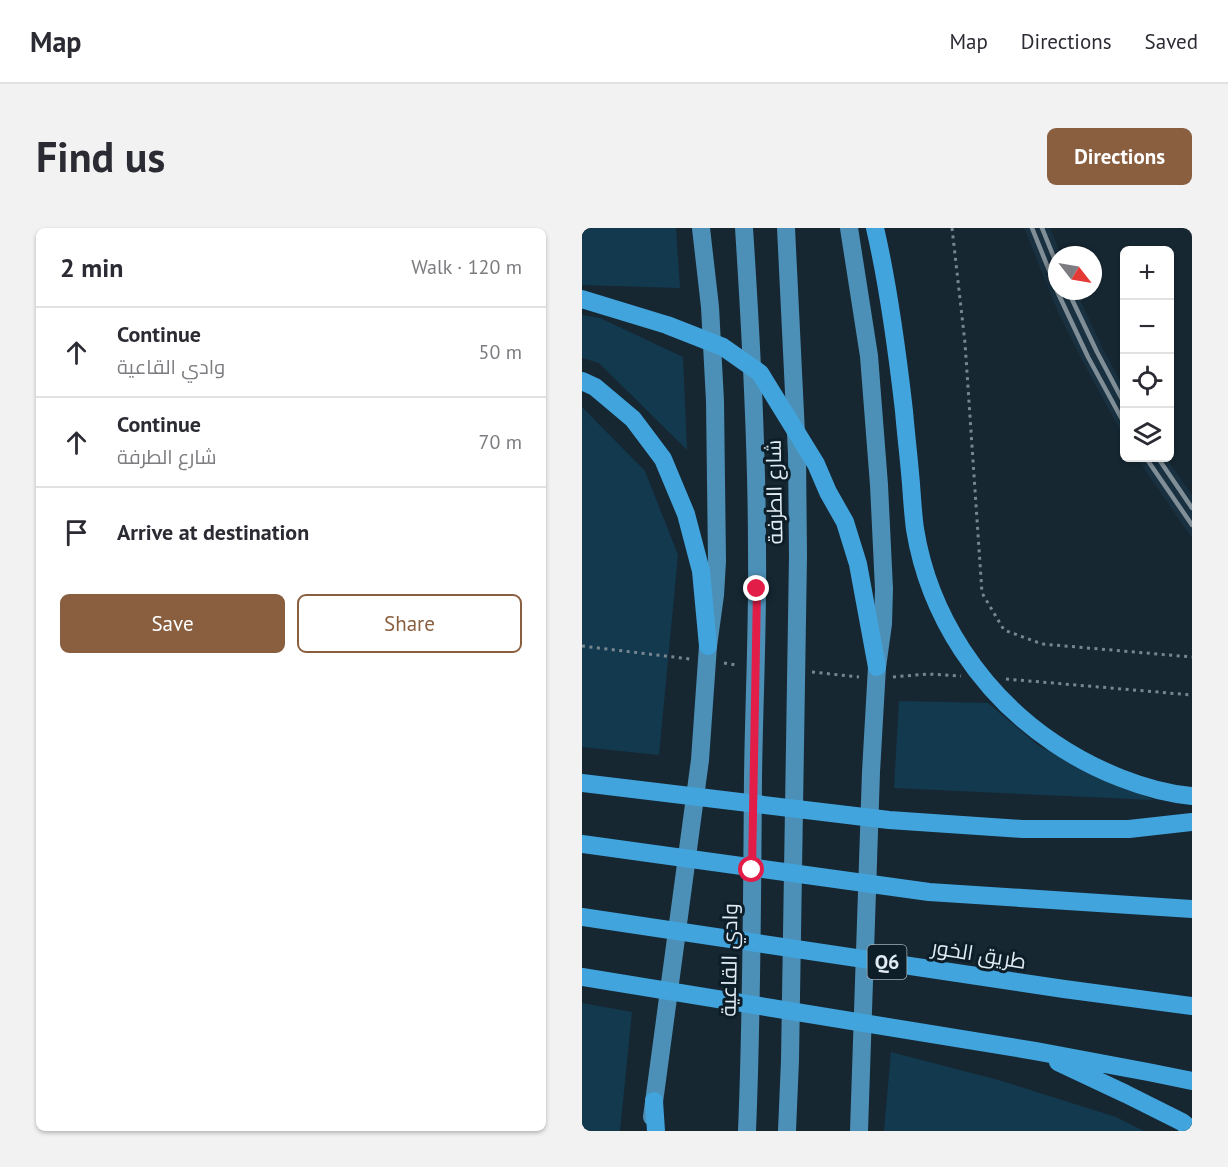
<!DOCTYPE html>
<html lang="en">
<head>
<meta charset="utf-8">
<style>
	:root { --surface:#fff; --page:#f2f2f3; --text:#2b2b33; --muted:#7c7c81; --line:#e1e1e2; --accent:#895f40 }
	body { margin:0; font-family:"PT Sans",Cairo,sans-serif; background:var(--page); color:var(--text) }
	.controls { position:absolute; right:18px; top:18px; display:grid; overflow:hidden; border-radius:9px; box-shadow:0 2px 4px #0004 }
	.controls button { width:54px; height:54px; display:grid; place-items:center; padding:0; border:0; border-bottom:2px solid var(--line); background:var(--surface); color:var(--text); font:30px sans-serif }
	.compass { position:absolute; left:466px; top:18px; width:54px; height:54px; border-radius:50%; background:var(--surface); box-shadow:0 2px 4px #0004; rotate:121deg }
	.stop { position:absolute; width:18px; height:18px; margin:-14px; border:4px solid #e11d48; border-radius:50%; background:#fff }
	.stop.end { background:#e11d48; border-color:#fff; box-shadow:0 2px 6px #0008 }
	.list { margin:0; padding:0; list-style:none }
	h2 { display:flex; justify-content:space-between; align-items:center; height:78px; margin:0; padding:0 24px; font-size:26px }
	h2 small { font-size:20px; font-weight:400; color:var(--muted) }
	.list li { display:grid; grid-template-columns:39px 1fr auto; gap:18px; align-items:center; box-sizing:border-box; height:90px; padding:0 24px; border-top:2px solid var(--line) }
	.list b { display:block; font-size:22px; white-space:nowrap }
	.list p { margin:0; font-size:20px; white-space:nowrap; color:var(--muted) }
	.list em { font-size:20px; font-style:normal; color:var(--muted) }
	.actions { display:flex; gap:12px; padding:18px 24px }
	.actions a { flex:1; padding:14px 0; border:2px solid var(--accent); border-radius:9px; text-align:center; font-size:21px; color:var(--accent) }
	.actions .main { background:var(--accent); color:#fff }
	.icon { flex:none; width:33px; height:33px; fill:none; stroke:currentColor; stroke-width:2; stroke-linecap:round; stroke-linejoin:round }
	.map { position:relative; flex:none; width:610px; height:903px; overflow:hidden; border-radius:9px }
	header { display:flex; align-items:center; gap:36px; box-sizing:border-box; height:84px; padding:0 30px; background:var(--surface); border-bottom:2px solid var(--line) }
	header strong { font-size:28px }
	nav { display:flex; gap:33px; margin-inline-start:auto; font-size:21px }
	.intro { display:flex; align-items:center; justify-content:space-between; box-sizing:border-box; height:144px; padding:0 36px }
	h1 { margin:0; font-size:42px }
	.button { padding:15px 27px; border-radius:9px; background:var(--accent); color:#fff; font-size:21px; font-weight:700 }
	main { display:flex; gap:36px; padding:0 36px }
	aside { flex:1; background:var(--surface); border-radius:9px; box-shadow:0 2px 4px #0004 }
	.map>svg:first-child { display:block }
	.built { fill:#18303f }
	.green { fill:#13394f }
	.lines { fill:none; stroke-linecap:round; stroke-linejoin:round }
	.path { stroke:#78868f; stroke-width:3; stroke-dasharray:3 4.5; stroke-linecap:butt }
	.primary { stroke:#4d90b7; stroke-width:18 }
	.motorway { stroke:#42a4dd; stroke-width:18 }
	.rail { stroke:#808e97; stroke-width:4.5 }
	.route { stroke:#e11d48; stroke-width:8 }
	.labels { text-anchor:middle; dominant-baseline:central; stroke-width:6; stroke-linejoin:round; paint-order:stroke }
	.shield { fill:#0d1e28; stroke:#a1aeb6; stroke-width:1.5 }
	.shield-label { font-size:20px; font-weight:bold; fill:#e0ebf3 }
	.street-label { font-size:21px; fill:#e0ebf3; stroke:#0d1e28 }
</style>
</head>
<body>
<header>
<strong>Map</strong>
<nav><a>Map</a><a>Directions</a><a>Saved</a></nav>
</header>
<div class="intro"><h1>Find us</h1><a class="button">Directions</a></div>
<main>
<aside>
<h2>2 min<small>Walk · 120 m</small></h2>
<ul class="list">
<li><svg class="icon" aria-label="ahead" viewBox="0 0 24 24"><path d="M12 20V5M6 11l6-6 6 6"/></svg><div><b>Continue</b><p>وادي القاعية</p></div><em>50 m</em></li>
<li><svg class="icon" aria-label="ahead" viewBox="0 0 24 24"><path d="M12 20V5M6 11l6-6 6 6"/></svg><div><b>Continue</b><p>شارع الطرفة</p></div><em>70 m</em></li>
<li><svg class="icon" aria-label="arrive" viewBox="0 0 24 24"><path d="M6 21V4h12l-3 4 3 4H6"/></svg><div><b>Arrive at destination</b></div></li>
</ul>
<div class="actions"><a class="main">Save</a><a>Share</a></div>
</aside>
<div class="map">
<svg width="610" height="903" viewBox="0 0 610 903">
	<rect width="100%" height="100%" fill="#162732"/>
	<path class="built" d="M442 0H468L479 27H475V63H494L521 121 542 160V209L500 132 476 84Z
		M555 230H584L610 267V310Z"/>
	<path class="green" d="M0 0H94L98 60 0 57Z
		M0 87 18 90 101 129 105 222 17 135 0 130Z
		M0 179 63 243 96 327 77 527 0 519Z
		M317 473 406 475 457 518 572 572 312 560Z
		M0 775 50 784 38 903H0Z
		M309 824 420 853 534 889 562 903H302Z"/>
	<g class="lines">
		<path class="path" d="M370 0 383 115 400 365 422 402 460 416 610 429
			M0 418 108 431
			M142 435 154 437
			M230 444 277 449
			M311 449 346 446 379 448
			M424 451 610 467"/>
		<path class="primary" d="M162 0C169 107 175 215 175 322 176 398 172 473 171 549 170 667 170 785 165 903
			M204 0 215 226 216 328 208 832 205 903
			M267 0 287 128 297 257 302 361 301 396 295 439 289 544 277 903
			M70 889 118 532 126 418 133 367 135 333 133 173 128 79 119 0"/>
		<path class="motorway" d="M293 0C307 60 315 122 322 183 324 207 327 231 329 256 330 270 331 286 333 301 347 388 399 466 472 515 510 541 564 564 610 568
			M0 71 85 97 141 119 178 145 234 236 246 264 263 294 276 336 295 439
			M0 153 13 159 51 191 81 231 104 286 119 343 126 418
			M0 555 307 592 440 601H547L610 594
			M0 616 347 664 610 681
			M0 689 482 761 610 778
			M0 749 453 823 566 844 610 853
			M476 834 544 866 600 894 610 902
			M72 873 74 903"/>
		<path class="rail" d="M450 0 475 62
			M460 0 475 37
			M475 63 506 129 542 195
			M486 63 515 124 542 175
			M564 230 610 297
			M576 230 610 280"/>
	</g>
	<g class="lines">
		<path class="route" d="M170 642 175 361"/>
	</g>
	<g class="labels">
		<rect class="shield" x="285.5" y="717" width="39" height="34" rx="4.5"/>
		<g class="shield-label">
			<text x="305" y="734">Q6</text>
		</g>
		<g class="street-label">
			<text transform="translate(192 264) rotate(-91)">شارع الطرفة</text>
			<text transform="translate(397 726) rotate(9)">طريق الخور</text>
			<text transform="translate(147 732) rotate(-89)">وادي القاعية</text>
		</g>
	</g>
</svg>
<div class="controls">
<button>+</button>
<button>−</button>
<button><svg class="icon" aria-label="locate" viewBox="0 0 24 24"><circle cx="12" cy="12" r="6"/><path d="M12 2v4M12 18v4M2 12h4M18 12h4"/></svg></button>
<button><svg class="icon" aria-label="layers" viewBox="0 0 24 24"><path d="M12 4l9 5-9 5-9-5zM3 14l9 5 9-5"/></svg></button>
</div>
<svg class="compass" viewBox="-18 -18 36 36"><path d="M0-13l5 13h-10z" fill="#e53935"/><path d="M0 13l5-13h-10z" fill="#7c7c81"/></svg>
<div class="stop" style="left:170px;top:642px"></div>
<div class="stop end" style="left:175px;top:361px"></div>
</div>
</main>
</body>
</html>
